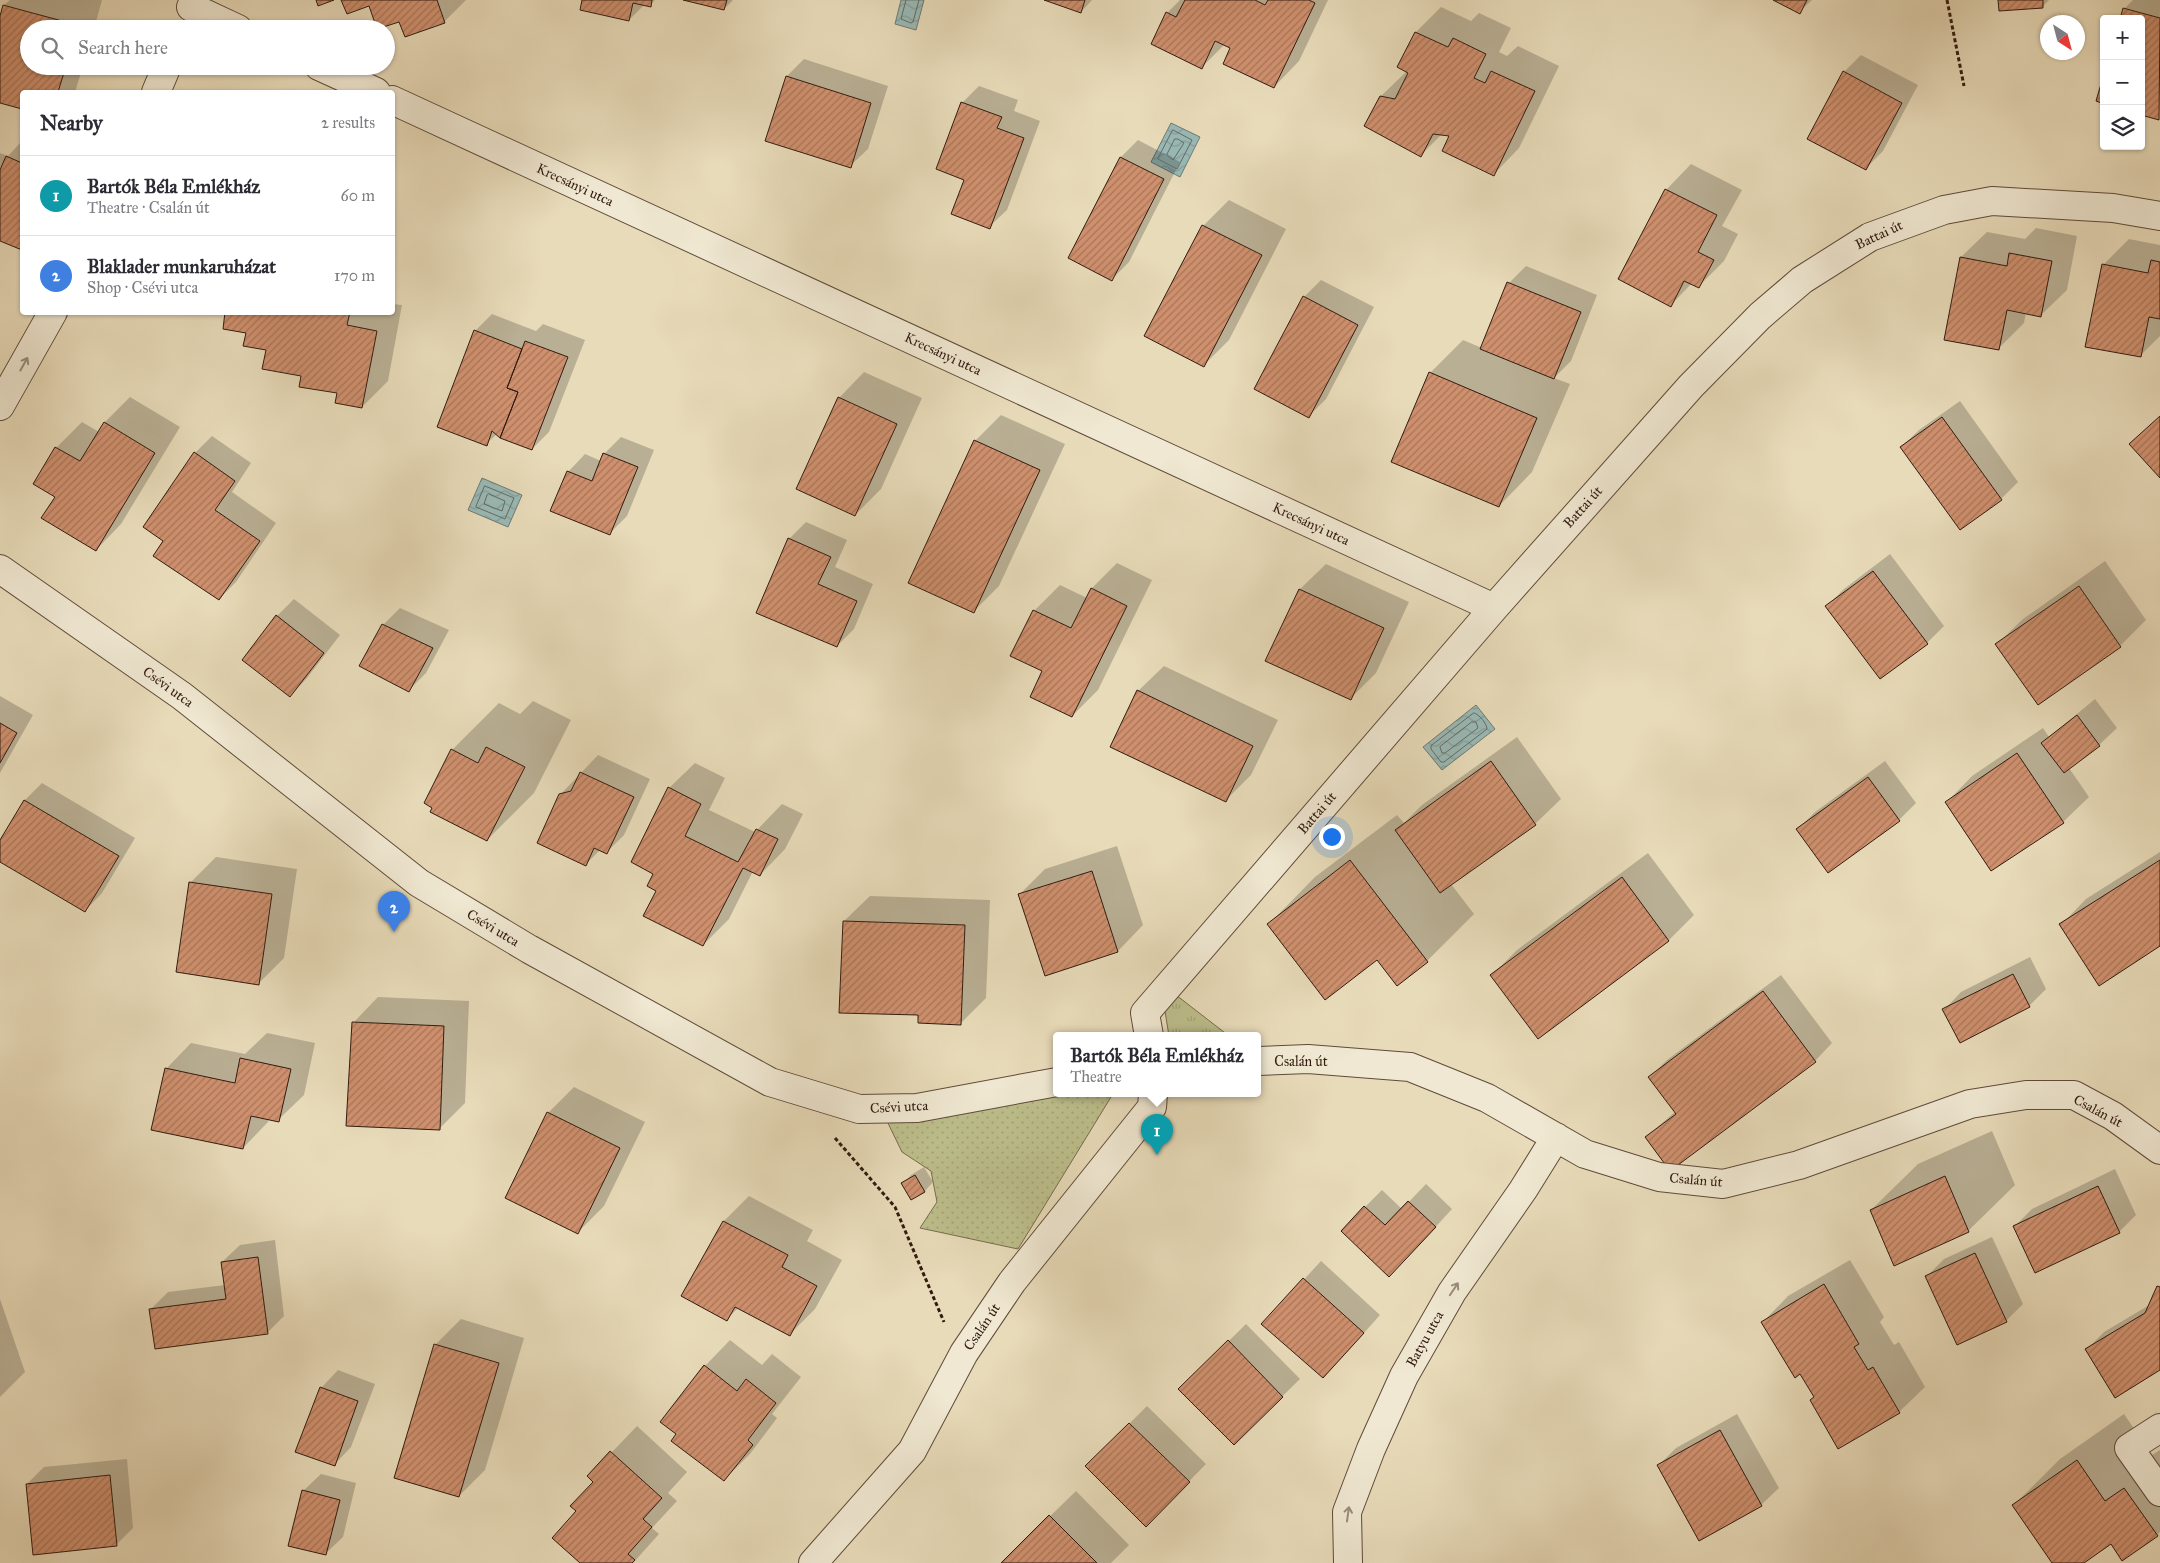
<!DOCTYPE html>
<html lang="en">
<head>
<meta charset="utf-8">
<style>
	:root { --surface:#fff; --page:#f7f7f7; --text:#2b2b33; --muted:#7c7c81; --line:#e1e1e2; --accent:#8f2418 }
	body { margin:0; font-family:"IM FELL Great Primer",serif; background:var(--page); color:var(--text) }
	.controls { position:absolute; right:15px; top:15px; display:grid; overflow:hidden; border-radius:5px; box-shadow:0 1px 4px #0004 }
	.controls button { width:45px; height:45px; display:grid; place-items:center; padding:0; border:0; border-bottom:1px solid var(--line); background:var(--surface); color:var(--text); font:25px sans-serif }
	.compass { position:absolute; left:2040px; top:15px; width:45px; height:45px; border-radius:50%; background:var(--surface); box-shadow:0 1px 4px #0004; rotate:144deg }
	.you { position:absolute; left:1331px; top:836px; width:18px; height:18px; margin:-12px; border:4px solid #fff; border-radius:50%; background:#1a73e8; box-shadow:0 0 0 8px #1a73e833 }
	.badge { display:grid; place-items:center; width:32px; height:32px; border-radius:50%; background:var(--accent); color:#fff; font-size:16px; font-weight:700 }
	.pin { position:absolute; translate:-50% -41px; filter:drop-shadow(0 1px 2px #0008) }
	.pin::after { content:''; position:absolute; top:26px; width:18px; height:15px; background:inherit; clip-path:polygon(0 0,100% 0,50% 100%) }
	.popup { position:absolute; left:1053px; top:1032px; width:208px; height:65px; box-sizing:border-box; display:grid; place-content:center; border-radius:5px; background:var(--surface); filter:drop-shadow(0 1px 4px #0005); font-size:16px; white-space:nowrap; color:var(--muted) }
	.popup b { font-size:19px; color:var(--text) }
	.popup::after { content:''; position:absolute; left:50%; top:100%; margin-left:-10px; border:10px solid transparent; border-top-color:var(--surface) }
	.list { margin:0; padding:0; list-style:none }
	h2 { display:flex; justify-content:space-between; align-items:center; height:65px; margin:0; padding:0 20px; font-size:21px }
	h2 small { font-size:16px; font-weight:400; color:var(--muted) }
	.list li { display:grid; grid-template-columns:32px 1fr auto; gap:15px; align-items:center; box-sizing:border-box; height:80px; padding:0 20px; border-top:1px solid var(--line) }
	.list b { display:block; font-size:19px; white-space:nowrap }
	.list p { margin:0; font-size:16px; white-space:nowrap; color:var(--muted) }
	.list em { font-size:16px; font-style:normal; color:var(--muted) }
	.icon { flex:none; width:28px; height:28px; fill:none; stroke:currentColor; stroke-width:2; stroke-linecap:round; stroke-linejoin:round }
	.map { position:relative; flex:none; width:2160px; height:1563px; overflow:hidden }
	.search { position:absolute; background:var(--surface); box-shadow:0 1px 4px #0004; left:20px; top:20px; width:375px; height:55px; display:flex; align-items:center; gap:12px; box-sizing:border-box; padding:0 18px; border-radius:28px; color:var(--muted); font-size:19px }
	.panel { position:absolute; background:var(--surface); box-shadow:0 1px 4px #0004; left:20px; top:90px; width:375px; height:225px; border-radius:5px }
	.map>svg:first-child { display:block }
	.grass { fill:url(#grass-tufts); stroke:#766c4e }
	.park { fill:url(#park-dots); stroke:#766c4e }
	.water { fill:url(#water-waves); stroke:#6f7a74 }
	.shadow { fill:#0003 }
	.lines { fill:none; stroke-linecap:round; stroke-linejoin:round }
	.shore { stroke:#656a63; stroke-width:1 }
	.building { fill:url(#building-hatch); stroke:#311b10 }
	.minor-casing { stroke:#5f4b3a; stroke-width:30 }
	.path { stroke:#311b10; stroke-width:3; stroke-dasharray:4 2.5; stroke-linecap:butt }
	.minor { stroke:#f0e8d2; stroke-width:28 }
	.oneway { stroke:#9a8c7b }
	.labels { text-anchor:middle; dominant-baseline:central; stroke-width:4; stroke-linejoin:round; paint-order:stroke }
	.street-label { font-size:14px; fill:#311b10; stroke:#f0e8d2 }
</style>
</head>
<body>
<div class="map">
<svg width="2160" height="1563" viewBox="0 0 2160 1563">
	<defs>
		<pattern id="grass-tufts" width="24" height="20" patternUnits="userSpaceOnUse" patternTransform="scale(1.25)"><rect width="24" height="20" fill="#bcbe8b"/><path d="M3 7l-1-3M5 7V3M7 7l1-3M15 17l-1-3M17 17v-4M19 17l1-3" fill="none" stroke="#a2a377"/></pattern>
		<pattern id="park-dots" width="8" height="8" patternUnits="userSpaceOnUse" patternTransform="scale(1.25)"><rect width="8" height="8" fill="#bcbe8b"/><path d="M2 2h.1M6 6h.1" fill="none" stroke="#a2a377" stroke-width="1.8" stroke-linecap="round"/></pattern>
		<pattern id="water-waves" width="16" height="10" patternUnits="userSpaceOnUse" patternTransform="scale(1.25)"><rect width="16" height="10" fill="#99b9b6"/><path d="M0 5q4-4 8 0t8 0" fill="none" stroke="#849e9b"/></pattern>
		<pattern id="building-hatch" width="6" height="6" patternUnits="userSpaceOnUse" patternTransform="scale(1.25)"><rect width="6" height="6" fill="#cf906e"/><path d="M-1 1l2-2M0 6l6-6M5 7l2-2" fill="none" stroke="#a97559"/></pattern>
	</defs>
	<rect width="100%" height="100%" fill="#e8dbb9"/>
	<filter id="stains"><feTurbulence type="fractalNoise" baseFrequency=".004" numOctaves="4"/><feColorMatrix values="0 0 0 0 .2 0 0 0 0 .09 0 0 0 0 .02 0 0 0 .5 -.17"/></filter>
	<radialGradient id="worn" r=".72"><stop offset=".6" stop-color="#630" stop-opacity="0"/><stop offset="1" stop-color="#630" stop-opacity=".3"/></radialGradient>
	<path class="grass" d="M1176 995 1229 1036H1169L1165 1011Z"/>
	<path class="park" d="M1057 1094H1103L1111 1097 1018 1249 920 1228 937 1202 931 1171 902 1152 885 1117Z"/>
	<path class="water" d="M901 0H924L916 30 895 24Z
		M1171 123 1200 137 1180 177 1151 162Z
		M482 478 522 495 508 527 468 510Z
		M1476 705 1495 729 1442 770 1423 747Z"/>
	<path class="shadow" d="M10 0H102L94 29H29V66H83L75 92H22V108L0 102V21L4 5Z
		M343 0H466L444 22 400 20 369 4Z
		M584 0H655L650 5 645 4 629 20Z
		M688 0H733L724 9Z
		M1047 0H1092L1081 12Z
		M1180 0H1328L1299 61 1274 87 1232 48 1225 44 1202 67 1167 13Z
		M1775 0H1812L1799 12Z
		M2000 0H2049L2042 7Z
		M2133 0H2160L2159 118 2141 113V19H2121L2125 8Z
		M1441 7 1471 21 1479 13 1511 28 1499 52 1507 56 1518 46 1559 66 1519 148 1494 174 1451 135 1442 134 1421 155 1381 96 1407 71 1398 67 1416 32Z
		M1861 55 1918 85 1883 151 1866 168 1844 72Z
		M804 59 888 86 868 149 850 166 787 76Z
		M979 86 1018 100 1014 111 1040 121 1007 210 989 227 966 179 962 103Z
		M1138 140 1180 162 1129 262 1112 279 1121 157Z
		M22 141V249L0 239V153L8 156Z
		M1691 164 1742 190 1722 226 1738 234 1724 261 1699 286 1692 283 1671 305 1666 190Z
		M1229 200 1286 229 1229 340 1203 366V226Z
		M2036 228 2077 236 2067 290 2041 315 2026 312 2024 323 1999 348 1961 257 1987 232 2025 239Z
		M2129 239 2160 245V336L2140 356 2103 265Z
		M1526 266 1597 295 1571 361 1554 378 1570 384 1532 472 1499 506 1430 373 1463 340 1482 348 1509 283Z
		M1321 280 1374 307 1326 399 1309 416 1304 297Z
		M392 304 402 305 388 381 362 407 338 392 303 375 267 349 227 312H392Z
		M492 314 536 331 543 324 585 340 549 432 532 449 497 434 486 444 475 331Z
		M864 372 922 398 881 489 855 515 839 398Z
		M130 397 180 427 121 524 96 550 56 496 35 484 56 448 82 422 99 432 104 423Z
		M1960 401 2018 482 2001 499 1901 447 1919 430Z
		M1001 415 1065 444 999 586 973 612 909 582 975 441Z
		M212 436 251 463 232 492 276 523 236 582 219 599 165 540 195 453Z
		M621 437 654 450 627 516 610 533 568 472 585 454 601 461 604 454Z
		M806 522 847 540 835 567 873 584 854 629 837 646 789 539Z
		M1890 554 1944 626 1927 643 1827 606 1844 589Z
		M2105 561 2146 620 2120 646 2038 703 1997 644 2023 619Z
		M1117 563 1152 580 1098 690 1072 716 1044 671 1012 656 1035 610 1060 585 1087 598 1092 588Z
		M1326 564 1409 602 1376 673 1350 699 1267 660 1300 589Z
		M294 599 340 635 307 678 290 696 277 616Z
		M400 608 449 630 426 673 409 690 383 625Z
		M1164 666 1278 720 1251 775 1226 800 1138 691Z
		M0 696 33 715 0 773Z
		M2095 699 2117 728 2099 745 2069 768 2089 797 2063 822 1947 802 1972 776 2043 728 2049 737Z
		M533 701 571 720 534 793 487 840 452 750 499 703 520 714Z
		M1517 737 1561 799 1535 824 1451 884 1474 914 1427 961 1397 984 1377 958 1269 924 1315 877 1397 815 1404 823 1422 805Z
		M598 755 650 779 624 835 607 852 600 850 585 865 560 795Z
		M1885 761 1916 803 1899 820 1798 829 1815 812Z
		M695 763 725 778 709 810 755 832 782 804 803 814 785 849 760 875 753 871 729 919 703 945 658 890 669 788Z
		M42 783 135 838 102 893 85 911 0 860V842L25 800Z
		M1117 846 1143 925 1118 951 1019 895 1045 869Z
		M2160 852V945L2061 925 2086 899Z
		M1648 853 1694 915 1669 940 1538 1037 1492 975 1517 950Z
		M216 857 297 869 284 958 259 983 190 883Z
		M870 896 990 900 986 998 961 1023 920 1014 844 921Z
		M2030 957 2046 989 2029 1006 1944 1010 1961 992Z
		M1781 975 1832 1043 1815 1061 1646 1137 1676 1111 1650 1077 1667 1060Z
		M378 997 469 1001 465 1103 439 1129 353 1023Z
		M267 1033 315 1043 304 1095 278 1120 269 1118 268 1122 243 1148 166 1069 191 1043 245 1054Z
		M574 1087 645 1122 604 1206 578 1232 548 1113Z
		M1992 1131 2015 1185 1968 1231 1871 1210 1918 1164Z
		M924 1167 933 1182 925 1191 912 1198 903 1184 911 1175Z
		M2115 1169 2136 1215 2119 1232 2015 1226 2032 1209Z
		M1426 1184 1452 1209 1407 1258 1365 1207 1382 1190 1402 1209Z
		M749 1196 813 1230 807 1241 842 1260 815 1309 789 1335 738 1308 727 1319 683 1296 724 1221Z
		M1992 1237 2023 1304 2006 1321 1927 1276 1944 1259Z
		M275 1240 284 1316 267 1333 151 1309 168 1292 225 1285 222 1262 240 1245Z
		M1850 1260 1884 1317 1880 1322 1894 1345 1899 1342 1925 1387 1899 1412 1815 1397 1801 1373 1763 1322 1788 1296Z
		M1321 1261 1380 1315 1340 1360 1263 1324Z
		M2160 1285V1369L2087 1349 2104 1332 2151 1304Z
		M0 1299 25 1372 0 1397Z
		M461 1319 524 1338 485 1470 459 1496 435 1345Z
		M1246 1324 1300 1379 1234 1444 1180 1389Z
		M730 1340 762 1365 772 1354 801 1377 772 1414 777 1418 750 1454 724 1480 678 1434 705 1366Z
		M338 1370 375 1384 351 1447 334 1465 321 1388Z
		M1147 1406 1206 1464 1146 1525 1087 1466Z
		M1737 1414 1779 1488 1761 1505 1658 1466 1676 1448Z
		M2124 1414 2152 1455 2160 1450V1532L2157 1535 2111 1543 2082 1563H2054L2014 1505 2060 1459Z
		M637 1426 687 1472 668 1493 677 1501 652 1528 659 1534 633 1563H582L578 1511 594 1482 589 1476Z
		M127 1459 133 1528 116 1545 27 1484 44 1467Z
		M321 1474 356 1483 343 1537 325 1554 303 1491Z
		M1076 1491 1129 1545 1111 1563H1002Z"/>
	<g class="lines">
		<path class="shore" d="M906 0 901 19 911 23 913 22 919 0
			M1173 130 1192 140 1177 169 1158 159Z
			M1175 139H1178L1184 143 1173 160 1167 155Z
			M485 486 514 498 505 519 476 507Z
			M489 494 505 501 502 511 484 504 487 495Z
			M1474 713C1479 714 1487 724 1487 729L1444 762H1441L1431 749V746Z
			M1472 722H1476L1478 728 1445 753H1442L1440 747Z"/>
	</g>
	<path class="building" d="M316 0H334L318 6Z
		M341 0H437L445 23 405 37 399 22 377 29 369 6 347 14Z
		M582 0H652L651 7 633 3 629 21 580 10Z
		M683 0H727L724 10Z
		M1044 0H1085L1081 13Z
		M1185 0H1255L1265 5 1268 0H1309L1315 3 1274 88 1223 64 1230 48 1215 41 1202 69 1151 44 1166 12 1176 17Z
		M1773 0H1807L1800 14Z
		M1998 0H2043V8L1999 11Z
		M3 5 77 25 76 29H29V66H66L58 92H22V109L0 103V16Z
		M2123 8 2160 18 2159 120 2141 115V19H2120Z
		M1415 32 1448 47 1453 38 1486 54 1474 78 1485 83 1491 71 1535 91 1494 176 1442 151 1449 136 1433 134 1421 157 1364 126 1380 96 1395 99 1408 73 1397 67Z
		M1843 71 1902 103 1866 170 1807 139Z
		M2104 74V104L2096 101Z
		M786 76 871 103 851 168 765 141Z
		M961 102 1002 117 997 128 1024 138 990 229 951 214 964 180 936 169Z
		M6 156 22 163V250L0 241V170Z
		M1120 157 1164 179 1112 281 1068 258Z
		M1665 189 1717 215 1698 252 1714 260 1699 288 1684 281 1671 307 1618 279Z
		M1202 225 1262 255 1204 367 1144 336Z
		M2009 253 2052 261 2041 317 2007 310 1999 350 1944 340 1960 257 2007 266Z
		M2151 260 2160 262V319L2149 317 2141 357 2085 347 2102 264 2148 273Z
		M1507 282 1581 312 1554 379 1480 349Z
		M1303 296 1358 325 1309 418 1254 389Z
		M225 312H350L347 325 377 331 362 408 335 403 337 393 299 387 301 376 262 369 266 350 243 346 246 333 223 329Z
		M474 330 522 349 507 388 518 392 500 438 492 431 487 446 437 427Z
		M525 341 568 357 532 450 500 438 518 392 507 388Z
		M1429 372 1537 418 1499 507 1391 462Z
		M838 397 897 424 855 516 796 489Z
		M2160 416V478L2129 444Z
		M1942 417 2002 500 1960 530 1900 447Z
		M104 422 155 453 96 551 41 518 55 497 33 484 55 447 80 461Z
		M974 440 1040 470 974 613 908 583Z
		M194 452 235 481 215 510 260 541 219 600 153 556 163 541 143 527Z
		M603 453 638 467 610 535 550 511 567 471 592 481Z
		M788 538 831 557 818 584 857 601 837 647 756 613Z
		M1873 571 1928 644 1880 679 1825 606Z
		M2079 586 2121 647 2038 705 1995 644Z
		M1091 588 1127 606 1072 717 1030 697 1042 671 1010 656 1033 610 1071 628Z
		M1299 589 1384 628 1351 700 1265 661Z
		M276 615 324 653 290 697 242 660Z
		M382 624 433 648 409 692 359 666Z
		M1137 690 1253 746 1226 802 1110 747Z
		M2077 715 2100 746 2064 773 2041 743Z
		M0 723 17 733 0 763Z
		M486 747 525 767 487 841 430 812 432 808 424 803 451 749 478 763Z
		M2017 753 2064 823 1991 871 1945 802Z
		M1491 761 1536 825 1440 893 1395 830Z
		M580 772 634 797 607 854 594 848 586 866 537 843 559 794 571 791Z
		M1868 777 1900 821 1828 873 1796 829Z
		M668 787 701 804 685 836 738 862 756 829 778 839 760 876 743 868 703 946 643 916 656 891 647 886 653 874 631 862Z
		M24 800 119 856 85 912 0 862V840Z
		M1350 860 1428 962 1397 986 1377 960 1325 1000 1267 924Z
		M2160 860V946L2099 986 2059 924Z
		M1092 871 1118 952 1045 976 1018 894Z
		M1622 877 1669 941 1538 1039 1490 975Z
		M189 882 272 894 259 985 176 972Z
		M843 921 965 925 961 1025 918 1023V1015L839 1013Z
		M2013 974 2030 1007 1960 1043 1942 1009Z
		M1763 991 1816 1062 1670 1171 1645 1137 1676 1114 1648 1077Z
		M352 1022 444 1026 440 1130 346 1126Z
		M240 1058 291 1069 279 1122 251 1116 243 1149 151 1130 165 1068 235 1083Z
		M547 1112 620 1148 578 1234 505 1198Z
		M915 1175 925 1192 911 1200 901 1183Z
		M1945 1176 1969 1232 1894 1266 1870 1210Z
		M2098 1186 2120 1233 2035 1273 2013 1226Z
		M1408 1201 1436 1227 1389 1277 1341 1231 1364 1206 1385 1225Z
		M723 1221 788 1255 782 1267 817 1286 790 1336 735 1307 727 1321 681 1296Z
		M1975 1253 2007 1322 1957 1345 1925 1276Z
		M258 1257 268 1334 155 1349 149 1309 226 1299 221 1262Z
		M1303 1278 1364 1333 1323 1378 1261 1324Z
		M1824 1284 1859 1344 1854 1347 1868 1370 1873 1367 1900 1413 1838 1449 1810 1400 1814 1397 1800 1374 1795 1378 1761 1322Z
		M2157 1286 2160 1287V1370L2115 1398 2085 1349 2145 1313Z
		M1228 1340 1283 1397 1234 1445 1178 1389Z
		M434 1344 499 1363 459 1497 394 1478Z
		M704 1365 737 1391 746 1379 776 1403 748 1440 753 1445 724 1481 671 1441 676 1434 660 1422Z
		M320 1387 358 1401 335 1466 295 1452Z
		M1129 1423 1190 1482 1146 1527 1085 1466Z
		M1720 1430 1762 1506 1699 1541 1657 1465Z
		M610 1451 662 1498 643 1519 652 1527 628 1554 635 1560 632 1563H580L552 1538 576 1511 570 1506 593 1482 587 1476Z
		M2077 1460 2105 1501 2124 1488 2158 1536 2122 1561 2111 1544 2084 1563H2052L2012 1505Z
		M110 1475 117 1546 33 1555 26 1484Z
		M302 1490 340 1500 326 1555 288 1546Z
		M1049 1515 1097 1563H1001Z"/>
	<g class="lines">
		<defs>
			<path id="minor" d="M191 7 238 29
				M319 66 376 92
				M156 92 167 66
				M392 100 1494 608
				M0 406 53 312
				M0 569 182 696 419 883 529 949 770 1082 859 1109 917 1108 1057 1082
				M1149 1036 1145 1013 1494 608 1691 386 1760 316 1802 280 1870 237 1944 210 1992 201 2113 208 2160 216
				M1257 1061 1308 1059 1410 1067 1487 1098 1585 1154 1659 1177 1723 1184 1799 1165 1970 1104 2026 1095H2074L2113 1116 2160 1150
				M2160 1428 2129 1448 2160 1492
				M813 1563 912 1451 964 1353 1012 1282 1152 1107 1153 1094
				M1348 1563 1347 1512 1371 1449 1404 1376 1452 1292 1523 1190 1556 1137"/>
		</defs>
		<use href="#minor" class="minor-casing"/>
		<path class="path" d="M1947 0 1964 86
			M835 1138 895 1207 944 1322"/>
		<use href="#minor" class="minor"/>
	</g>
	<defs><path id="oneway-shaft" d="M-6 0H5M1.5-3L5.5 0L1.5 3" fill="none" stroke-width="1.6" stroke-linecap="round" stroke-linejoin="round" transform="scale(1.25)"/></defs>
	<g class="oneway">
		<use href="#oneway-shaft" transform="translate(24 364) rotate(-61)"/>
		<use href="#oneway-shaft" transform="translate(1454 1289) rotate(-56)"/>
		<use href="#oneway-shaft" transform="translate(1348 1514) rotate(-82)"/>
	</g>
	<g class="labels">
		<g class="street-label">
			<text transform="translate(575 185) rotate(25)">Krecsányi utca</text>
			<text transform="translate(1879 235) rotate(-25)">Battai út</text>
			<text transform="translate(943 354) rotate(25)">Krecsányi utca</text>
			<text transform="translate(1583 507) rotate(-48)">Battai út</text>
			<text transform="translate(1311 524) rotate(25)">Krecsányi utca</text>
			<text transform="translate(168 687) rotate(36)">Csévi utca</text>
			<text transform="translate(1317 813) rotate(-49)">Battai út</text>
			<text transform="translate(493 928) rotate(31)">Csévi utca</text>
			<text x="1301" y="1061">Csalán út</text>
			<text transform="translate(899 1107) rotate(-3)">Csévi utca</text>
			<text transform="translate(2098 1111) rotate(28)">Csalán út</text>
			<text transform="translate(1696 1180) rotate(5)">Csalán út</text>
			<text transform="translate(982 1327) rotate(-56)">Csalán út</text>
			<text transform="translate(1425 1339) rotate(-61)">Batyu utca</text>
		</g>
	</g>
	<rect width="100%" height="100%" filter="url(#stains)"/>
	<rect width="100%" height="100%" fill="url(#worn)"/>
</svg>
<div class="controls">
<button>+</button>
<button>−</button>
<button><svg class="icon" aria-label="layers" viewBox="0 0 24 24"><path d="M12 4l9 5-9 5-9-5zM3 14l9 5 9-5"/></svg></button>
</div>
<svg class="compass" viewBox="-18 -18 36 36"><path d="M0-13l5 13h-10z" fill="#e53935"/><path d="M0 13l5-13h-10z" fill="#7c7c81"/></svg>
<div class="you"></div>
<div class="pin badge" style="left:1157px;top:1155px;background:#0f9aa8">1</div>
<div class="popup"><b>Bartók Béla Emlékház</b>Theatre</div>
<div class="pin badge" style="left:394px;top:932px;background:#3f7fe0">2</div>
<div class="search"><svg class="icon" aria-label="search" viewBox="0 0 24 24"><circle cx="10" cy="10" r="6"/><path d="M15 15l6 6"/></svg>Search here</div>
<section class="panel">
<h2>Nearby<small>2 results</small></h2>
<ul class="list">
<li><span class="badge" style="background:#0f9aa8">1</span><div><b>Bartók Béla Emlékház</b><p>Theatre · Csalán út</p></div><em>60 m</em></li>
<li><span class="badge" style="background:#3f7fe0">2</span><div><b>Blaklader munkaruházat</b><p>Shop · Csévi utca</p></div><em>170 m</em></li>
</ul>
</section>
</div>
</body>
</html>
